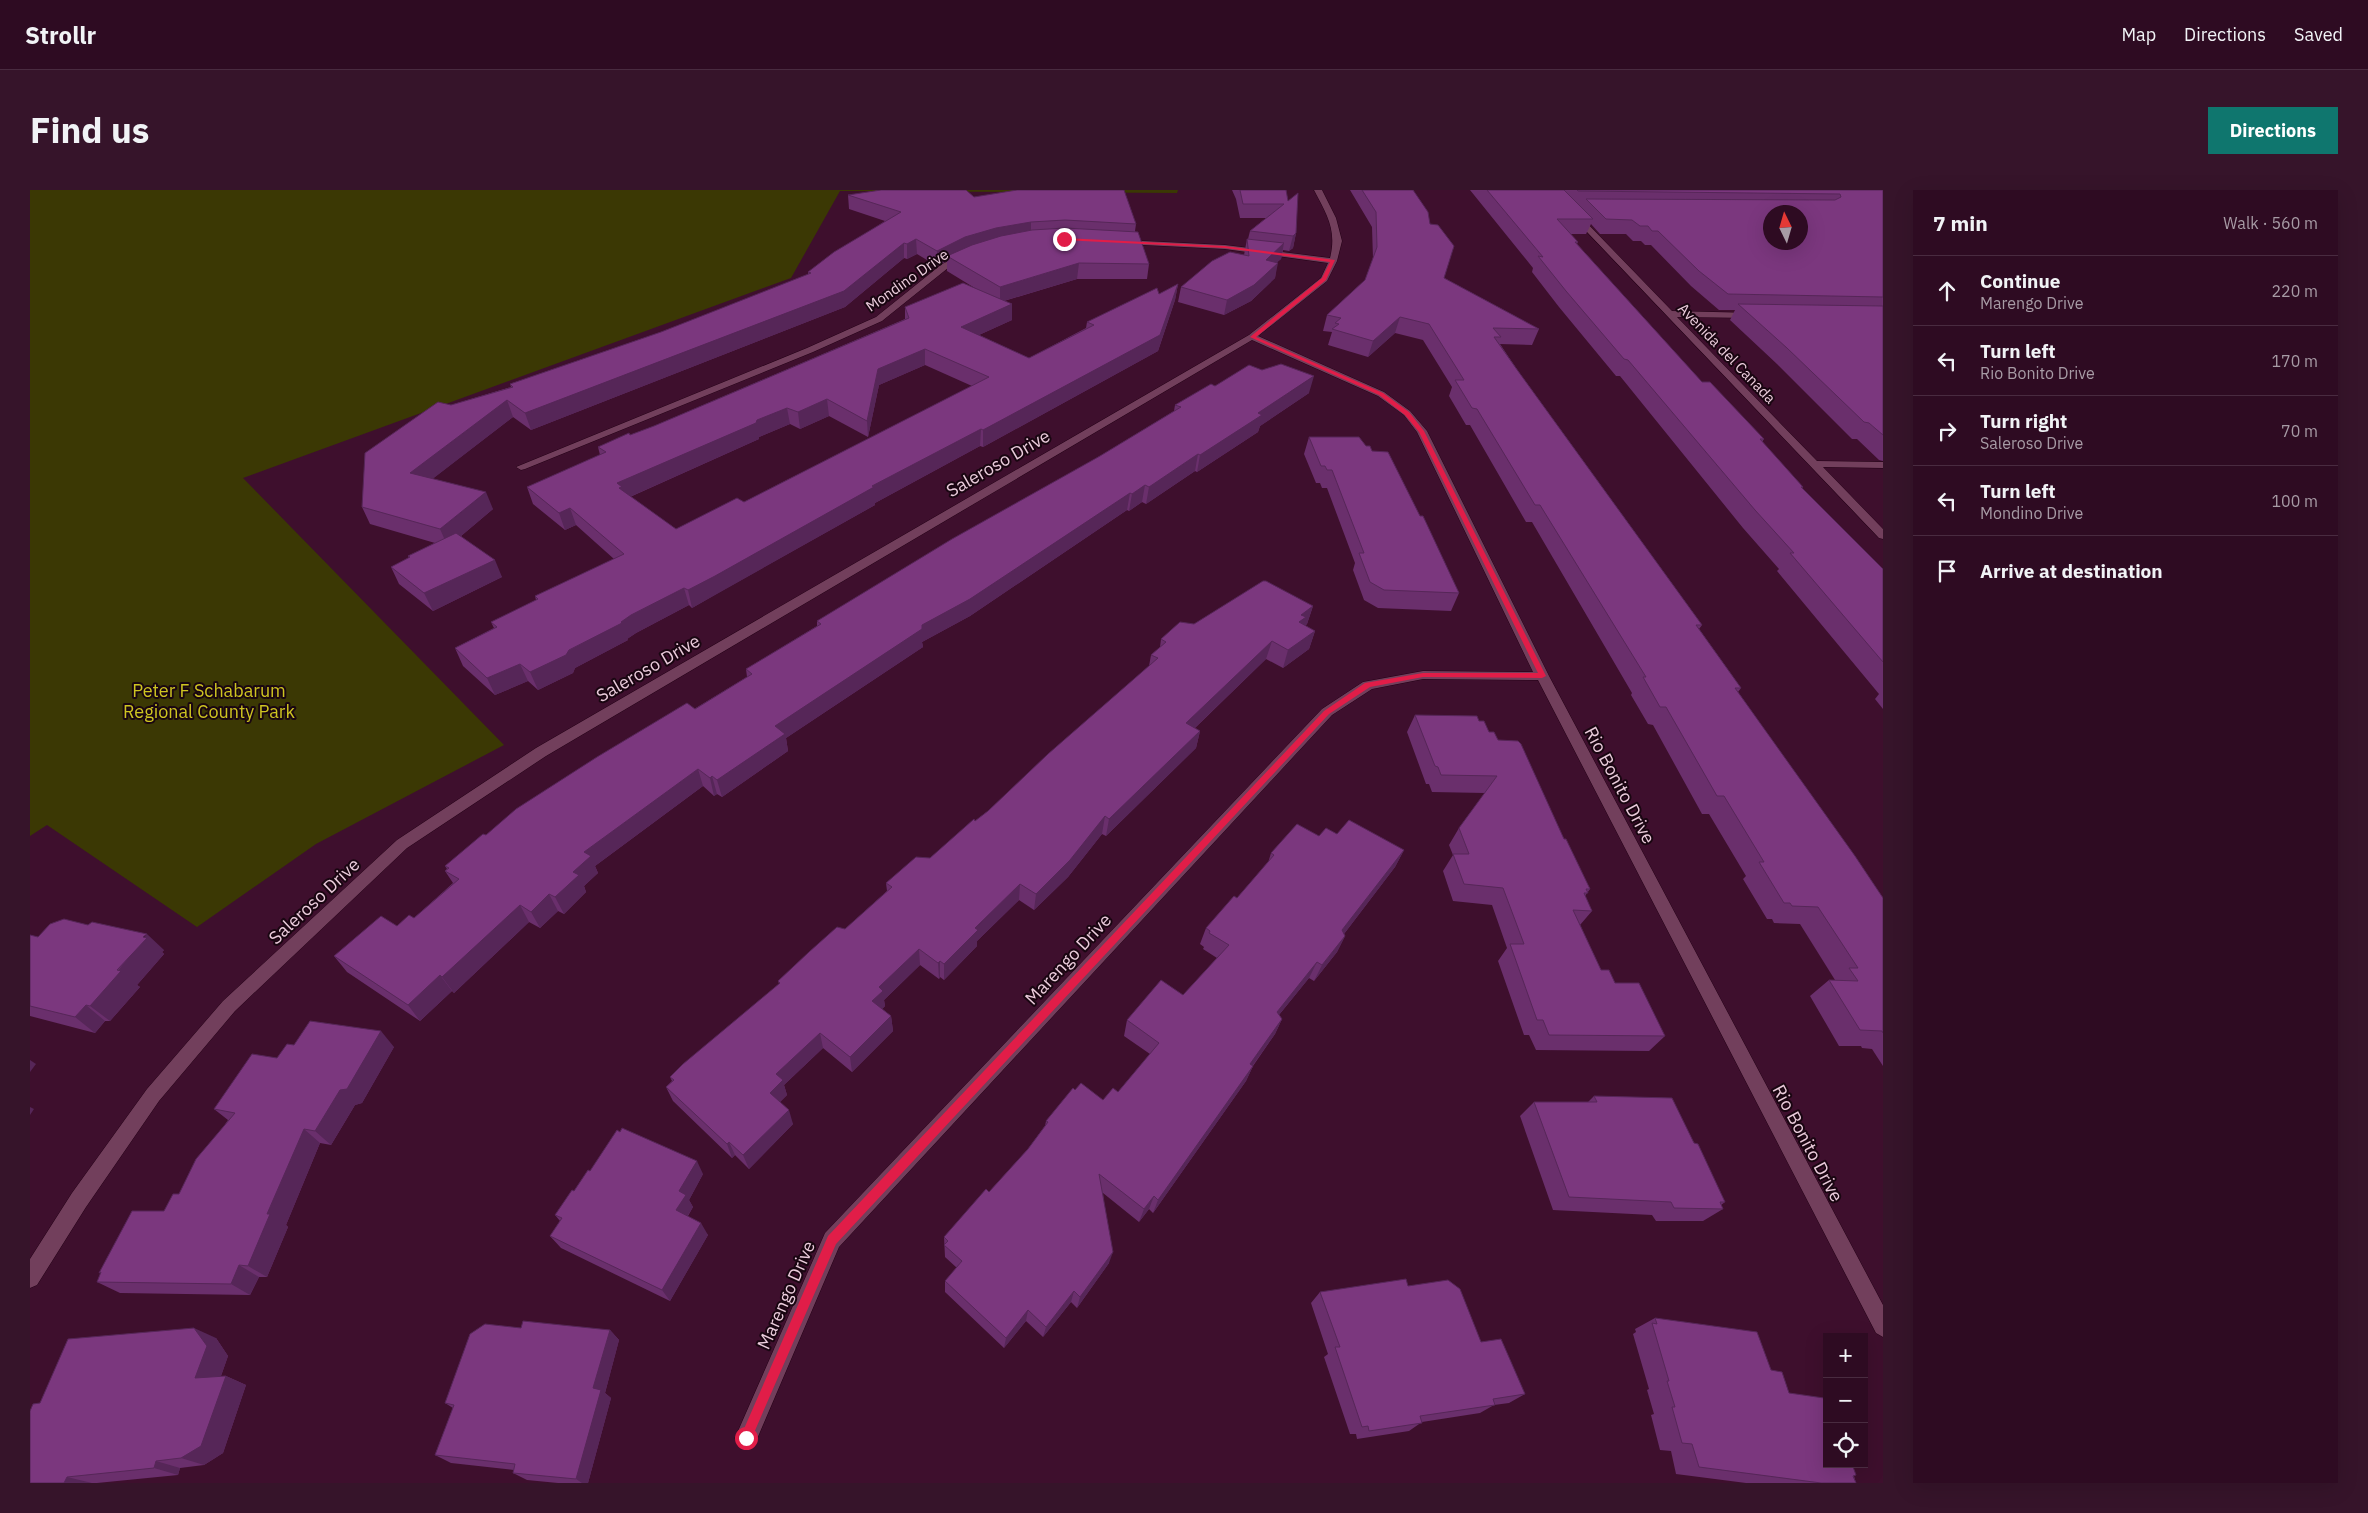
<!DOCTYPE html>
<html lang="en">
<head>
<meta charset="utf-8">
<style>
	:root { --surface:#2e0b22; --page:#36142a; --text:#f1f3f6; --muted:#a79ba5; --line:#492b40; --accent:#0f766e }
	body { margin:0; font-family:"IBM Plex Sans",sans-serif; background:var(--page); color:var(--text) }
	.controls { position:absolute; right:15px; bottom:15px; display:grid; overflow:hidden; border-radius:0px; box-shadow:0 5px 20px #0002 }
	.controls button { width:45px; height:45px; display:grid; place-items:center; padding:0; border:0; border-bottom:1px solid var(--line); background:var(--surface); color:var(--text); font:25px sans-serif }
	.compass { position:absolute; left:1733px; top:15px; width:45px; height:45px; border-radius:50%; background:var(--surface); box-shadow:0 5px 20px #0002; rotate:355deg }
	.stop { position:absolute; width:15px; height:15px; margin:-11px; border:4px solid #e11d48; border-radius:50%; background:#fff }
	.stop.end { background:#e11d48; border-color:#fff; box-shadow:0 1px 5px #0008 }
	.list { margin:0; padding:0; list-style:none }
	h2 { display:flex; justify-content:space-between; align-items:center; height:65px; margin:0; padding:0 20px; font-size:21px }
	h2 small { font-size:16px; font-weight:400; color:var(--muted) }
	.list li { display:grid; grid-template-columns:32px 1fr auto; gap:15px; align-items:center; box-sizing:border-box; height:70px; padding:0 20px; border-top:1px solid var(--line) }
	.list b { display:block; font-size:19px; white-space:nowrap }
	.list p { margin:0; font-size:16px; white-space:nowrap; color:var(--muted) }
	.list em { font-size:16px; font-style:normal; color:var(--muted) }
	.icon { flex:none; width:28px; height:28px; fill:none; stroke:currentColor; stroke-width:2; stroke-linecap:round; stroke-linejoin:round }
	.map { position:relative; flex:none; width:1853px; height:1293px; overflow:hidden; border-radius:0px }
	header { display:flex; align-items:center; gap:30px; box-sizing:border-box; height:70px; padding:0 25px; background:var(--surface); border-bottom:1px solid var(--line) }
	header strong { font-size:24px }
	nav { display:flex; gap:28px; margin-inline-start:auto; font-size:18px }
	.intro { display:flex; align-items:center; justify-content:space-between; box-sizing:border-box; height:120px; padding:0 30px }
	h1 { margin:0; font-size:35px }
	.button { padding:12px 22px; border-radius:0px; background:var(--accent); color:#fff; font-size:18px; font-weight:700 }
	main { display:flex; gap:30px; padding:0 30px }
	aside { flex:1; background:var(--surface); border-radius:0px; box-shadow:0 5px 20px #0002 }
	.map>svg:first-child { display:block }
	.green { fill:#3b3804 }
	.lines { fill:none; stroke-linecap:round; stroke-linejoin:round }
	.street-casing { stroke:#220015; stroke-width:1 }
	.street { fill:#723f5c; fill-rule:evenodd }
	.wall { fill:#6a2f6c; fill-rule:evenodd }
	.shaded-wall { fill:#562658 }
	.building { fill:#7b377e; stroke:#562658; fill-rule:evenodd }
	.route { fill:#e11d48 }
	.labels { text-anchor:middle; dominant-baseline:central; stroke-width:4; stroke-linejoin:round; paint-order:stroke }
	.far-street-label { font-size:15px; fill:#ebccdc; stroke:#190611 }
	.street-label { font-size:18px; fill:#ebccdc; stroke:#190611 }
	.park-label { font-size:18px; fill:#cec421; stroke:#190611 }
</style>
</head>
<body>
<header>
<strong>Strollr</strong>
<nav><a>Map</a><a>Directions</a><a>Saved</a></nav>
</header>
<div class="intro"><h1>Find us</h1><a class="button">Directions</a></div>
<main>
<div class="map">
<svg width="1853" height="1293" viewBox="0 0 1853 1293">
	<rect width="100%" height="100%" fill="#3e0f2d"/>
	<path class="green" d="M0 0H1148L1147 3 810 1 761 88 213 288 474 555 286 654 167 737 17 635 0 646Z"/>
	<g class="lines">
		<defs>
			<path id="street" d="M1284 0H1292L1306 28 1312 51 1307 71 1297 91 1228 146 1354 202 1380 221 1397 241 1519 486 1853 1115V1147L1846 1143 1508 490 1393 489 1342 499 1302 525 809 1057 724 1256 716 1259 708 1256 705 1248 795 1043 1292 519 1333 492 1393 481 1503 482 1387 242 1374 225 1348 206 1222 150 516 566 377 658 205 821 129 911 56 1017 7 1095 0 1098V1069L42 1003 117 899 193 811 367 650 506 558 1219 145 1291 88 1298 73 1195 59 1093 54 1089 52 1093 50 1195 55 1300 68C1307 40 1297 25 1284 0Z
				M1517 0H1525L1642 121 1725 123V127L1722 128 1647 127 1787 271 1853 272V278L1793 277 1853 339V349L1849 348Z
				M932 65 939 67 918 78 852 131 783 162 495 279 491 280 486 277 777 158 846 127 912 74Z"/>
		</defs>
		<use href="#street" class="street-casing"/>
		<use href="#street" class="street"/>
	</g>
	<path class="wall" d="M1202 0H1256L1258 11 1266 43 1263 58 1259 61 1253 60 1251 69 1247 72 1245 88 1221 111 1194 125 1148 112 1151 97 1214 65 1217 49H1218L1220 41 1236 28H1210L1206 9Z
		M1320 0H1383L1400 34 1414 88 1509 139 1502 155 1470 154 1488 181 1672 435 1669 439 1711 498 1708 502 1853 708V876L1842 859 1832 858 1831 856H1809L1780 806 1799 790H1805L1770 734 1744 733 1742 729H1737L1713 689 1716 686 1679 624H1672L1623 535 1618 534 1601 505 1602 503 1502 332H1496L1440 235H1436L1419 206 1422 197 1393 150 1365 143 1338 167 1298 155 1302 142 1293 141 1297 125 1335 90 1343 69 1342 37Z
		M1440 0H1853V271L1849 270 1827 249H1822L1747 174 1700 130 1705 120H1689L1661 96 1621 55H1615L1611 51H1603L1596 44H1570L1561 34 1556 44H1540L1548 52 1547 54 1672 192 1734 249 1732 252 1773 297 1772 298 1853 379V519L1845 509 1849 504 1747 381 1749 379 1713 338 1590 186H1586L1529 117 1502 82 1503 78Z
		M818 5 944 7 1106 34 1105 41 1119 74 1117 89H1047L974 111 982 130 949 145 999 168 1056 138 1057 132 1129 104 1148 94 1145 110 1128 161 953 257 950 256 845 313V315L688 403 662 418 659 415 606 443 597 449 598 450 545 478 543 483 508 500 498 491 465 505 433 476 425 458 464 438 461 432 506 410 505 406 584 369 546 335 535 340 503 314 497 297 570 265 568 257 624 236 875 129V117L948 100 917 81V71L907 76 887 64 877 69 874 68 815 117 501 240 483 227 402 289 463 319 431 346 472 387 403 421 369 394 361 377 379 368 378 366 405 353 340 334 332 317 421 215 481 197 480 194 631 142 778 85V82L855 31 819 19ZM895 175 942 196 714 312 646 339 600 307 729 249V247L760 234 770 239 799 226 838 247 849 195Z
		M1185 196 1279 203 1230 236 1228 242 1167 282 1165 281 1116 314 1112 312 1099 321 1097 320 940 426 892 452 893 457 756 548 758 561 692 607 687 604 684 606 673 596 565 676 568 683 554 696 556 702 534 724 528 721 510 738 499 732 424 803 422 801 390 831 317 782 304 766 384 728 423 693 415 681 417 679 415 676 456 645 717 487 716 479 787 436V431L1070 266 1144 221 1145 215Z
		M1279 247 1336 256 1342 261 1429 403 1421 421 1348 418 1334 410 1323 380 1325 373 1297 298H1292L1290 293H1286L1274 264Z
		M1283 416 1277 434 1275 436 1285 441 1279 459 1253 478 1236 469 1165 538 1170 541 1166 558 1076 646 1072 644 1038 687 1004 720 989 710 947 751V756L914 790 910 787 909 789 890 775 854 810 855 816 852 819 861 826 863 841 822 882 793 858 754 895 757 905 750 912 763 934 719 979 705 965 702 968 643 911 636 897 642 891 640 887 749 794 748 791 815 739 857 701 856 693 900 668 945 631 958 621 1119 476 1121 465 1130 457 1131 449 1164 434Z
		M1385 525 1449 531 1459 542 1468 550 1534 649 1560 699 1555 706 1562 721 1550 735 1571 780 1635 846 1619 861 1506 860 1499 845H1494L1468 771 1477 758 1462 715 1423 711 1413 681 1423 665 1419 655 1429 638 1455 603 1402 602 1399 594H1396L1377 542Z
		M1307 644 1374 660 1365 677 1314 744 1315 746 1307 762 1284 791 1279 788 1249 825 1252 829 1245 844 1223 876 1216 891 1123 1023 1119 1019 1109 1032 1073 1003 1079 1073 1047 1118 1041 1112 1013 1147 996 1131 974 1158 915 1102V1091L927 1078 915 1067 914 1047 959 1002 998 959 1015 936 1016 931 1045 900 1073 910 1088 902 1120 864 1094 846 1097 830 1153 805 1187 768 1173 759 1174 757 1170 754 1176 738 1207 708 1238 673 1241 663 1289 646Z
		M0 745 8 747 134 760 132 762 134 764 107 795 110 797 80 831H75L65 843 0 826Z
		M264 855 364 857 332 913 325 915 301 955 290 953 256 1035 258 1037 237 1087H229L220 1105 90 1103 67 1092 71 1083H69L134 1021 149 1004 198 930 184 919Z
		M1564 906 1664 953 1695 1012 1691 1015 1693 1019 1673 1031H1626L1622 1025 1523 1020 1490 926 1504 912H1558Z
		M673 984 659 1010 663 1017 658 1026 678 1045 640 1111 531 1058 520 1046 530 1031 525 1025 544 1001Z
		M1378 1096 1451 1152 1495 1204 1479 1213 1464 1215 1450 1223 1392 1232 1379 1241 1327 1249 1326 1244H1320L1294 1167 1298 1164 1281 1113 1290 1102Z
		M1625 1128 1741 1180 1824 1286 1826 1293H1716L1646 1284 1641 1261 1630 1260 1621 1225 1624 1224 1617 1200 1619 1199 1603 1144 1606 1142 1605 1139Z
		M491 1138 580 1140 589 1150 575 1203 581 1208 558 1293H528L497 1290 483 1283 484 1280 421 1273 405 1265 423 1218 415 1213Z
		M186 1148 198 1166 191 1186H196L216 1195 193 1263 174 1275 150 1278 148 1285 67 1293H0L10 1213Z"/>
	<path class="shaded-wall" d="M1001 32V47L917 66V71L907 76V61L935 47 966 38Z
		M1266 43 1263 58 1259 61 1263 46Z
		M886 49 887 64 877 69V54Z
		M874 53V68L815 117 501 240 495 223Z
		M1254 53 1251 69 1233 85 1236 70Z
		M1049 73 1047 89 970 112V97Z
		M1248 73 1245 88 1221 111 1194 125 1197 110Z
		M1148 94 1145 110 1128 161 953 257V240Z
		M982 114V130L931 153V137Z
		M1370 127 1365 143 1338 167 1343 151Z
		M895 159V175L849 195 838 247 837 231 848 179Z
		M1284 186 1279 203 1230 236 1228 242 1167 282 1170 265 1228 223Z
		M797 209 799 226 770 239 768 222Z
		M477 210 483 227 387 301 380 283Z
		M757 218 760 234 729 247V249L595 309 587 293 727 230Z
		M951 239 950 256 845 313V315L662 418 658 400 842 296Z
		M1168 264 1165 281 1116 314 1119 297Z
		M1115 295 1112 312 1099 321 1102 304Z
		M456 302 463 319 418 357 410 339Z
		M1100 303 1097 320 940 426 892 452 893 457 756 548 758 561 692 607 687 590 745 536 892 435Z
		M540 318 546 335 535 340 529 323Z
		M465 370 472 387 403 421 394 403Z
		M654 398 659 415 606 443 597 449 598 450 545 478 543 483 508 500 500 482 591 432 601 425Z
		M1283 416 1277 434 1272 437 1263 450 1271 425Z
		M1285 441 1279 459 1253 478 1258 460Z
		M1242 451 1236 469 1151 551 1156 533Z
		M490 474 498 491 465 505 457 488Z
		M1170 541 1166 558 1076 646 1079 629Z
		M668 579 673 596 565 676 568 683 554 696 556 702 534 724 525 707 543 682 554 662Z
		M682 586 687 604 684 606 680 588Z
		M1075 626 1072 644 1038 687 1004 720 1006 704Z
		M1374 660 1365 677 1304 757 1312 740Z
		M990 694 989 710 947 751V756L914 790V774L945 738Z
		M519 704 528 721 510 738 501 722Z
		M490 715 499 732 424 803 412 787Z
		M117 744 134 760 132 762 134 764 107 795 110 797 80 831 60 816Z
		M1315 746 1307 762 1284 791 1292 775Z
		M889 759 890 775 854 810 855 816 844 827 842 811 849 797Z
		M910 771V787L909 789 908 773Z
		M1287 772 1279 788 1239 837 1247 822Z
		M410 785 422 801 390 831 378 815Z
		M56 815 75 831 65 843 45 827Z
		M861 826 863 841 822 882 820 867Z
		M1252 829 1245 844 1213 889 1220 874Z
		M351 841 364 857 332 913 325 915 301 955 285 941 310 900Z
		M790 843 793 858 754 895 757 905 744 917 740 903 746 884Z
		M0 870 6 874 0 882Z
		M1223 876 1216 891 1123 1023 1128 1010Z
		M0 917 4 919 0 925Z
		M759 920 763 934 719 979 713 965Z
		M274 939 290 953 256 1035 258 1037 237 1087 218 1076 237 1024Z
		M699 952 705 965 702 968 697 954Z
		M667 971 673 984 659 1010 663 1017 653 1033 646 1020 649 1001Z
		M1124 1006 1119 1019 1109 1032 1114 1019Z
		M671 1033 678 1045 640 1111 632 1100Z
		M1083 1062 1079 1073 1047 1118 1050 1107Z
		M209 1075 229 1087 220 1105 201 1094Z
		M1044 1101 1041 1112 1013 1147 1016 1137Z
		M998 1120 996 1131 974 1158 976 1148Z
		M164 1138 186 1148 198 1166 187 1197 165 1188Z
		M580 1140 589 1150 575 1203 581 1208 558 1293H552L546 1289 563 1198Z
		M196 1186 216 1195 193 1263 174 1275 151 1268Z
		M126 1271 150 1278 148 1285 124 1278Z
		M37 1287 62 1293H34Z"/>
	<path class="building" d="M851 0H936L944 7 987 0H1094L1106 34 1035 30 1001 32 966 38 935 47 907 61 886 49 877 54 874 53 814 101 495 223 477 210 380 283 456 302 410 339 332 317 335 263 408 212 421 215 483 197 480 194 631 142 781 83 778 82 804 62 871 22 818 5Z
		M1210 0H1256L1258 11 1268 3 1266 43 1263 46 1220 41 1254 14H1213Z
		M1332 0H1383L1398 22 1400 34 1408 35 1424 56 1414 88 1509 139 1463 138 1471 147H1464L1488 181 1672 435H1666L1711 498H1705L1825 666 1853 708V843L1852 841 1830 840 1799 790 1828 791 1819 778H1828L1788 717 1762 716 1760 713H1754L1729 672H1734L1694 606H1687L1636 517H1630L1613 487H1616L1510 315H1505L1447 219 1442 218 1425 190H1434L1399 134 1370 127 1343 151 1302 139 1309 134 1305 133 1311 128 1297 125 1335 90 1347 57 1346 22Z
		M1457 0H1534L1563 29H1527L1548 52H1545L1672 192H1680L1734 249H1730L1773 297H1771L1853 379V472L1760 363H1764L1725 320 1598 170 1594 169 1536 101 1508 66 1513 67Z
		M1547 0H1853V107L1698 104 1669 81 1628 41H1622L1618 36H1610L1602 30 1576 29 1556 9 1805 10 1811 7 1810 4 1548 1ZM1740 22H1770V52H1740Z
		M1035 38 1108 42 1119 74 1049 73 970 97 917 66 942 55 971 46 1002 40Z
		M1217 49 1254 53 1236 70 1248 73 1224 95 1197 110 1151 97 1182 71 1200 62 1219 66Z
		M933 93 982 114 931 137 999 168 1064 135 1057 132 1127 98 1129 104 1148 94 1130 145 953 240 951 239 842 296 844 297 685 386 658 400 654 398 601 425 591 432 592 433 539 460 536 465 500 482 490 474 457 488 425 458 467 437 461 432 508 409 505 406 594 364 540 318 529 323 497 297 576 262 568 257 599 243 600 245 624 236 879 128 875 117ZM895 159 959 187 714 312 707 308 646 339 589 298 592 297 587 293 726 233 727 230 757 218 768 222 797 209 837 231 848 179Z
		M1708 114 1853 116V245L1839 233 1834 232 1757 158Z
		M1251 174 1284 186 1228 223 1232 225 1170 265 1168 264 1119 297 1115 295 1102 304 1100 303 940 409 892 435V439L745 536 755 544 687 590 682 586 680 588 668 579 554 662 561 666 543 682 549 685 525 707 519 704 501 722 490 715 412 787 410 785 378 815 304 766 351 726 367 736 379 725 384 728 429 689 415 681 419 678 415 676 453 644 456 645 486 619 567 567 657 513 665 519 722 484 716 479 791 434 787 431 922 349 1070 266 1151 217 1145 215 1181 194 1185 196 1219 175 1232 180Z
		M1279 247H1329L1336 256H1340L1342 261 1358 262 1390 326H1393L1429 403 1354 400 1340 392 1329 363H1334L1302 280H1297L1295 276H1291Z
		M426 343 465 370 394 403 361 377 380 367 378 366Z
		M1233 391H1236L1283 416 1271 425 1276 427 1269 432 1285 441 1258 460 1242 451 1156 533 1170 541 1079 629 1075 626 1040 670 1006 704 990 694 945 738 948 740 914 774 910 771 908 773 889 759 849 797 853 801 842 811 861 826 820 867 790 843 746 884 753 890 740 903 759 920 713 965 699 952 697 954 636 897 644 890 640 887 653 874 750 793 748 791 779 762 807 737 815 739 862 697 856 693 886 667 900 668 944 629 945 631 958 621 1018 564 1128 468 1121 465 1136 452 1131 449 1150 432 1164 434Z
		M1385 525 1447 526 1449 531H1454L1459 542H1464L1468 550 1488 551 1491 554 1534 649H1536L1560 699H1556L1558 703H1554L1562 721 1543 720 1571 780H1579L1585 793H1609L1635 846 1519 845 1513 830H1507L1480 754H1494L1473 698 1434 694 1423 664H1439L1429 638 1467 586 1411 585 1408 577 1405 576Z
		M1319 630 1374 660 1312 740 1315 746 1292 775 1287 772 1247 822 1252 829 1220 874 1223 876 1128 1010 1124 1006 1114 1019 1069 984 1083 1062 1050 1107 1044 1101 1016 1137 998 1120 976 1148 915 1091 932 1071 914 1055 918 1051 914 1047 956 999 959 1002 998 959 1018 932 1016 931 1043 898 1045 900 1051 893 1073 910 1083 898 1088 902 1129 853 1097 830 1131 790 1153 805 1199 755 1179 743 1180 741 1176 738 1204 706 1207 708 1244 665 1241 663 1267 634 1289 646 1296 638 1307 644Z
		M34 729 58 735 62 732 117 744 113 747 117 748 87 780 91 781 60 816 56 815 45 827 0 816V745L8 747 20 734Z
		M280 831 351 841 317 899 310 900 285 941 274 939 237 1024H240L218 1076 209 1075 201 1094 67 1092 71 1082 69 1083 102 1021H134L143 1004H149L166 969 205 923 184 919 222 864 247 868 257 854 264 855Z
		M1564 906 1642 908 1664 953 1668 954 1695 1012H1690L1693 1019 1644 1018 1641 1012 1539 1007 1504 912H1567Z
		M592 938 667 971 649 1001 656 1005 646 1020 671 1033 632 1100 520 1046 532 1028 525 1025 542 1000 544 1001 558 980 560 981 587 940 590 942Z
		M1376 1089 1378 1096 1418 1090 1430 1099 1451 1152 1471 1149 1495 1204 1463 1209 1465 1215 1390 1226 1392 1233 1339 1241 1338 1236 1332 1237 1305 1157H1310L1290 1102Z
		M1625 1128 1727 1142 1741 1180 1752 1182 1759 1203 1794 1208 1797 1216V1274H1822L1826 1285 1823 1286 1826 1293H1791L1669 1277 1662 1254 1652 1253 1642 1217H1645L1637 1191H1639L1622 1133 1627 1134Z
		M493 1131 580 1140 563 1198 571 1200 546 1289 483 1283 485 1274 405 1265 424 1215 415 1213 440 1144 455 1134 491 1138Z
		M164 1138 177 1156 165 1188 196 1186 171 1256 151 1268 126 1271 124 1278 37 1287 34 1293H0V1221L3 1214 10 1213 38 1149Z"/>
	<path class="route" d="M1034 48 1195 56 1305 70 1296 90 1226 147 1353 203 1379 222 1394 241 1516 486 1512 488 1393 487 1340 497 1299 524 806 1054 720 1252 716 1254 712 1252 710 1248 798 1046 1294 521 1335 493 1393 483H1508L1389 242 1375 225 1349 205 1220 147 1292 88 1300 72 1195 58 1032 50Z"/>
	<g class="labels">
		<g class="far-street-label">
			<text transform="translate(877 90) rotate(-35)">Mondino Drive</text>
			<text transform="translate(1697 163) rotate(46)">Avenida del Canada</text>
		</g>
		<g class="street-label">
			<text transform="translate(968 273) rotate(-30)">Saleroso Drive</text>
			<text transform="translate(618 478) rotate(-30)">Saleroso Drive</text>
			<text transform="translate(1590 595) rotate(62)">Rio Bonito Drive</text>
			<text transform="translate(284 711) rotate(-43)">Saleroso Drive</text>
			<text transform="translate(1038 769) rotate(-47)">Marengo Drive</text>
			<text transform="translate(1778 953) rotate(62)">Rio Bonito Drive</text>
			<text transform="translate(756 1105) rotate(-66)">Marengo Drive</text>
		</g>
		<g class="park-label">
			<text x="179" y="500">Peter F Schabarum<tspan x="179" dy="21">Regional County Park</tspan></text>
		</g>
	</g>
</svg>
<div class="controls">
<button>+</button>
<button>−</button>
<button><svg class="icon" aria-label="locate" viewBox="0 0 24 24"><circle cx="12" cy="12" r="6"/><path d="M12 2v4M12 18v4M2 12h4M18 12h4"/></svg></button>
</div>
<svg class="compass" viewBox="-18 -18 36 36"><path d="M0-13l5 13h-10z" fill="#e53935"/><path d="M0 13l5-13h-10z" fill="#a79ba5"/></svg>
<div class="stop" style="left:716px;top:1248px"></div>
<div class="stop end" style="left:1034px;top:49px"></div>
</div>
<aside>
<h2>7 min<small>Walk · 560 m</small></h2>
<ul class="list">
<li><svg class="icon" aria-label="ahead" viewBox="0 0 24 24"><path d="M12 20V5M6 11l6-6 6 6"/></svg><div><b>Continue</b><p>Marengo Drive</p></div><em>220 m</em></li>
<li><svg class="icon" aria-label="left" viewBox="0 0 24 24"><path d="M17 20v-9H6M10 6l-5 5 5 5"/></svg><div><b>Turn left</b><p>Rio Bonito Drive</p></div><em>170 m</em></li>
<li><svg class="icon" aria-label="right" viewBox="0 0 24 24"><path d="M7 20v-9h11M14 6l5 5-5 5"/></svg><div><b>Turn right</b><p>Saleroso Drive</p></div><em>70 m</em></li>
<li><svg class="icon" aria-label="left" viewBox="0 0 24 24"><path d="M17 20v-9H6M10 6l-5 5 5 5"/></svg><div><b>Turn left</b><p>Mondino Drive</p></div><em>100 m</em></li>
<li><svg class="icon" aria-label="arrive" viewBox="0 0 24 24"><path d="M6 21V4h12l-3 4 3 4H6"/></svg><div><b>Arrive at destination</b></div></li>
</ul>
</aside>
</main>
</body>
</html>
